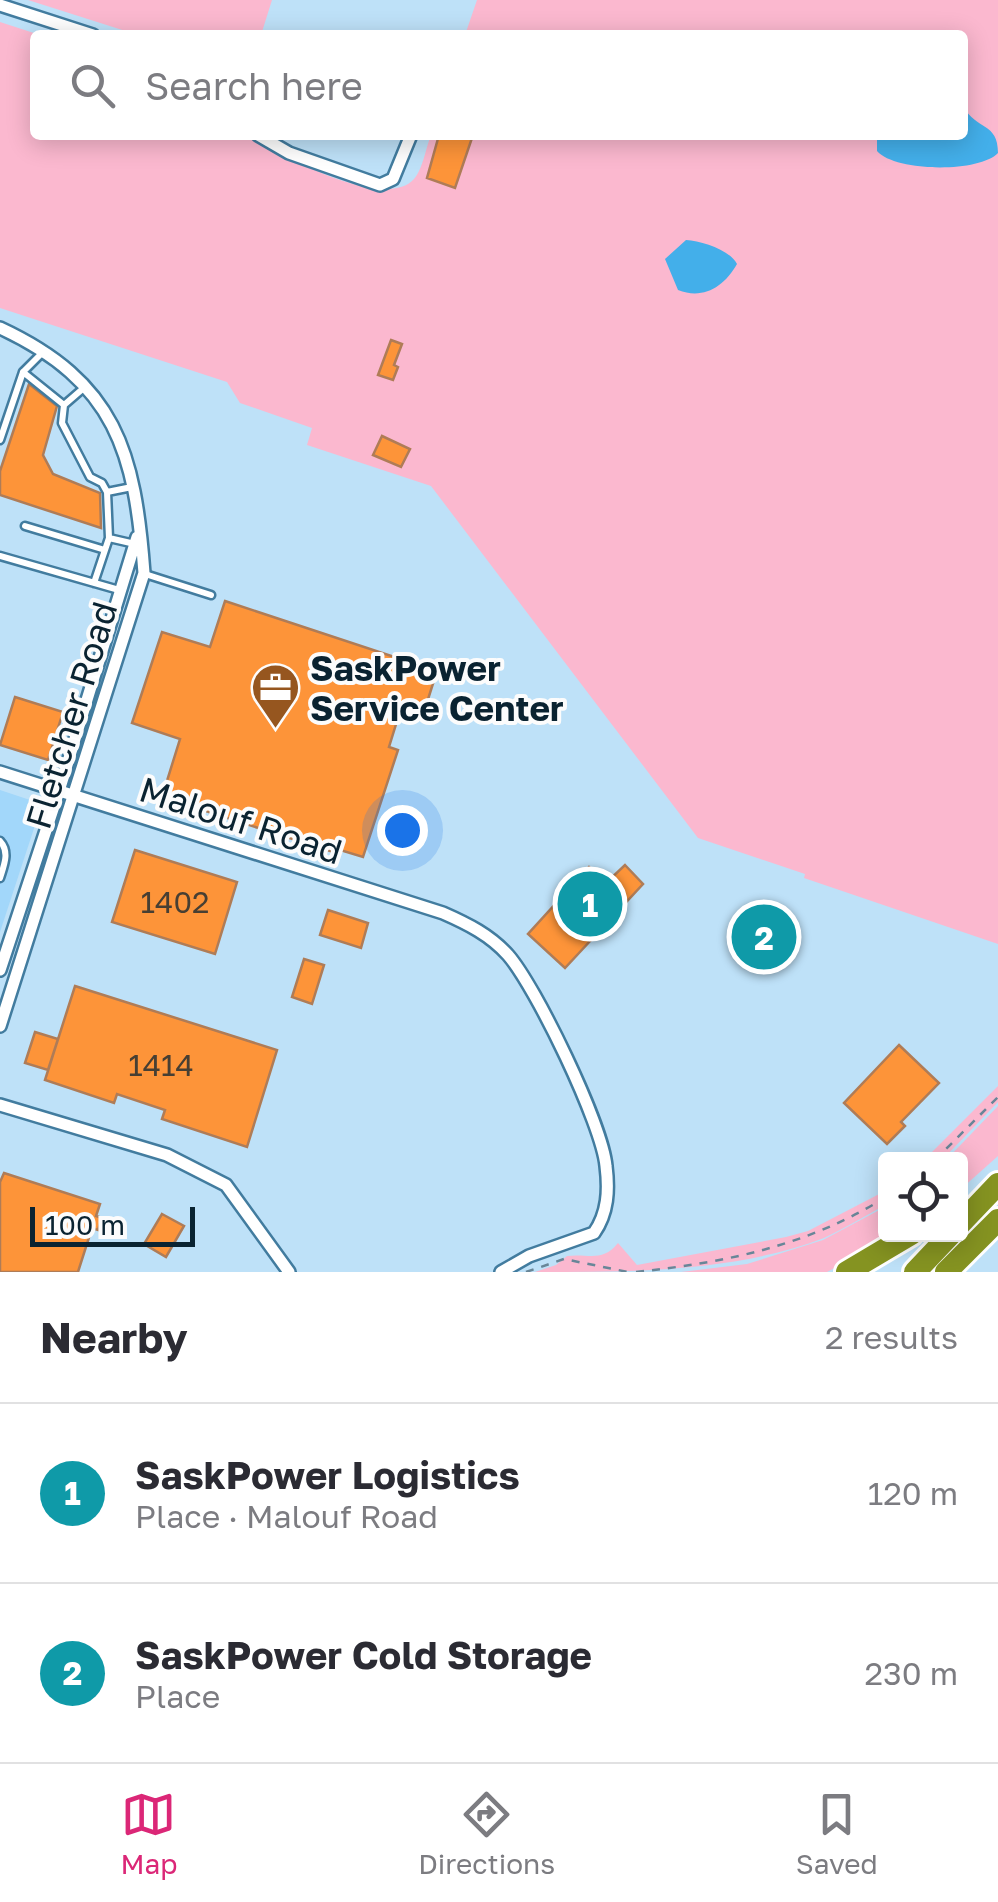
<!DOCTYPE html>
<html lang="en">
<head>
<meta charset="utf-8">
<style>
	:root { --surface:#fff; --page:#f7f7f7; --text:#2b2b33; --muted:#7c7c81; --line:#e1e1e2; --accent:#db2777 }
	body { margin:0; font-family:"Golos Text",sans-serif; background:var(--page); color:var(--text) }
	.controls { position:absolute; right:30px; bottom:30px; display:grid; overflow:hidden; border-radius:10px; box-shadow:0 5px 25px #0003 }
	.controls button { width:90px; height:90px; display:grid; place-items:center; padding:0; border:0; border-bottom:2px solid var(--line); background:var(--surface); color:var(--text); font:50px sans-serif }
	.scale { position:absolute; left:30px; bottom:25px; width:165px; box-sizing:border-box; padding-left:10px; border:5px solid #0a2331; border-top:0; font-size:28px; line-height:35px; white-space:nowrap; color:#0a2331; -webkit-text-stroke:8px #fcfcfc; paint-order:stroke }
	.you { position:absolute; left:402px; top:830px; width:35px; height:35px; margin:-25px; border:8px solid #fff; border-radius:50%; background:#1a73e8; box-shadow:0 0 0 15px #1a73e833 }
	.badge { display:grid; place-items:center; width:65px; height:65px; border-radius:50%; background:var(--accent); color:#fff; font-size:32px; font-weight:700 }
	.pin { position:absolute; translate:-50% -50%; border:5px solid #fff; box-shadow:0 2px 10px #0006 }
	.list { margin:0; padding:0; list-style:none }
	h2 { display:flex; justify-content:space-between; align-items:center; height:130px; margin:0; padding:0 40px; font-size:42px }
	h2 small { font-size:32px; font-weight:400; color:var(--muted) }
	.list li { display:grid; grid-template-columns:65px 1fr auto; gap:30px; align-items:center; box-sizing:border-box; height:180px; padding:0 40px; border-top:2px solid var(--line) }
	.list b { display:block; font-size:38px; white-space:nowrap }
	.list p { margin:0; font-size:32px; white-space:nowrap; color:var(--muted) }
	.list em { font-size:32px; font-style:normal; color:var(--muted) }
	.icon { flex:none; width:55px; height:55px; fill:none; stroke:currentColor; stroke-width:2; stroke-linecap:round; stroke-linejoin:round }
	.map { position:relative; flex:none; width:998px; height:1272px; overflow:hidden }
	.search { position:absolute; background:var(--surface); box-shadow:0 5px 25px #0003; left:30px; right:30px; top:30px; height:110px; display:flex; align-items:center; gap:25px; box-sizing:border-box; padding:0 35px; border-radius:10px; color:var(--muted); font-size:38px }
	.sheet { height:490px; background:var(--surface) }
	nav { display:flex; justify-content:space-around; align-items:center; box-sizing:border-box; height:140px; border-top:2px solid var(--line); background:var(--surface); font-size:28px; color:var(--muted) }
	nav a { display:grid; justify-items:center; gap:5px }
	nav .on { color:var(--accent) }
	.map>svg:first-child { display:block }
	.built { fill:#a2d7fa }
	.green { fill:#fbb8cf }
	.water { fill:#43afea }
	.building { fill:#fd9439; stroke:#af7c57; stroke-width:2.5 }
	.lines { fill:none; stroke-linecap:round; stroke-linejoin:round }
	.service-casing { stroke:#427c9f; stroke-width:11 }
	.minor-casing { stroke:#427c9f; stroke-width:16 }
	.motorway-casing { stroke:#fff; stroke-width:28 }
	.path { stroke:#688698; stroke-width:2.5; stroke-dasharray:8 8; stroke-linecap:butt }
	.service { stroke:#fff; stroke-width:6 }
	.minor { stroke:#fff; stroke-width:11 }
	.motorway { stroke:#859321; stroke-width:22 }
	.labels { text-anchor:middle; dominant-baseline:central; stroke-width:8; stroke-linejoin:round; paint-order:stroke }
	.number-label { font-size:30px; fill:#473f33 }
	.poi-label { font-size:35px; font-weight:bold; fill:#0a2331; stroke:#fcfcfc; text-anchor:start }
	.street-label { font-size:35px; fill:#0a2331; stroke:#fcfcfc }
</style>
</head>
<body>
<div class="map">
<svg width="998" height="1272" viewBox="0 0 998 1272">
	<rect width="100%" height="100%" fill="#bee1f8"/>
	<path class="built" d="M0 790 42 804 0 932Z"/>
	<path class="green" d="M28 0H272L261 35H138Z
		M477 0H998V944L804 878 805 874 698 838 431 486 307 445 312 428 240 403 227 382 0 308V22L40 35H35V135H251C280 156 384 212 414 179 423 169 426 147 431 135H963V35H465Z
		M998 1086V1102L943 1159H925Z
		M998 1106V1156L961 1189 960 1160 947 1159Z
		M885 1191V1205C865 1216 845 1228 824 1238 734 1272 632 1272 535 1272L556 1265 567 1256C588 1253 602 1263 618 1243L637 1265 786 1237 808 1231Z
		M885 1207 886 1234 897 1235 827 1272H681L747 1264 823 1240Z"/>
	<path class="water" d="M963 106C977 131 998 122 998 153 979 173 895 172 877 151V135H963Z
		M686 240C702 241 730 250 737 264 724 287 703 300 678 290L665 259Z"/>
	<path class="building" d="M439 135H473L455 188 427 178Z
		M391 340 402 344 394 365 398 367 393 380 378 375Z
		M29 384 57 406 43 455 53 474 100 493 101 528 0 495V471Z
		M382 436 410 449 401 467 373 455Z
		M225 601 437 671 424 712 402 705 389 747 398 750 363 857 337 849 336 853 162 797 180 739 132 723 162 632 210 647Z
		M15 697 63 712 48 760 0 745Z
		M135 850 237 882 215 954 112 922Z
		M625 865 643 884 565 968 528 934 589 867 606 883Z
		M761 909 784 917 767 965 745 958Z
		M328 910 368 923 361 948 320 935Z
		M304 959 324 965 312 1004 292 997Z
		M75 986 277 1050 247 1147 162 1119 165 1110 117 1094 114 1103 45 1080Z
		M35 1032 58 1039 48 1070 25 1063Z
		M899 1045 939 1083 901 1122 905 1126 887 1144 844 1103Z
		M4 1173 100 1204 96 1216 102 1218 98 1230 92 1228 78 1272H0V1182Z
		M162 1214 184 1226 166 1257 144 1244Z"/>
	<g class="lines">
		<defs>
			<path id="service" d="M23 372 64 405
				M0 440 23 372 42 353
				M107 492 132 487
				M25 526 105 550 109 538 107 492 102 483 90 477 62 423 64 405 86 386
				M109 538 135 544
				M0 556 119 590
				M145 574 211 595
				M94 583 105 550
				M0 841C10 852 4 865 0 878"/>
			<path id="minor" d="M0 5 93 35
				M258 135 289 153 380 185 393 179 411 135
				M0 328C116 382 135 452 144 573L0 1026
				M0 772 443 913C468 924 490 935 508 955 536 987 602 1124 606 1166 609 1190 608 1213 594 1233L529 1256 501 1272
				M0 970 59 791 137 537
				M0 1105 167 1155 226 1185 289 1272"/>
			<path id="motorway" d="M960 1224 998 1184
				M847 1272 911 1234
				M915 1272 951 1234
				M946 1272 998 1220"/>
		</defs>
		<use href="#service" class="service-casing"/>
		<use href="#minor" class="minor-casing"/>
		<use href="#motorway" class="motorway-casing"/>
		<path class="path" d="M935 1160 998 1097
			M526 1272 564 1259 628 1272
			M636 1272C728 1262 807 1246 886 1197"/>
		<use href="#service" class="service"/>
		<use href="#minor" class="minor"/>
		<use href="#motorway" class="motorway"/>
	</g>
	<defs>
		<symbol id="office-pin" viewBox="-11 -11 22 30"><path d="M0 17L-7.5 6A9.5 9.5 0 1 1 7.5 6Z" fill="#96561f" stroke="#fcfcfc"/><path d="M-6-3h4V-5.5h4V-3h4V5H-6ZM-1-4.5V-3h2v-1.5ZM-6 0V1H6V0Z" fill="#fff"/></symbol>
	</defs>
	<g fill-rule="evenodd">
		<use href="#office-pin" x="248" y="660" width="55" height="75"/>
	</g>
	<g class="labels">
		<g class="number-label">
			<text x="175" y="902">1402</text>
			<text x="161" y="1065">1414</text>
		</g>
		<g class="poi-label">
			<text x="310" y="668">SaskPower<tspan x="310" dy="40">Service Center</tspan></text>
		</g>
		<g class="street-label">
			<text transform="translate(71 715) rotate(-73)">Fletcher Road</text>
			<text transform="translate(241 820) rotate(18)">Malouf Road</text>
		</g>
	</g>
</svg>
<div class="controls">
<button><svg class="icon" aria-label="locate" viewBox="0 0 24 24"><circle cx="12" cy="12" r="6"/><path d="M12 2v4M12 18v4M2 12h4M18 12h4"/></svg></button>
</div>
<div class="scale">100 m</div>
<div class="you"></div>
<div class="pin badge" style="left:590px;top:904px;background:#0f9aa8">1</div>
<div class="pin badge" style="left:764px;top:937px;background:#0f9aa8">2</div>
<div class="search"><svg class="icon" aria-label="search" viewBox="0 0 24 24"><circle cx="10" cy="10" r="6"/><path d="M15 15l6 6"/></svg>Search here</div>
</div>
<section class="sheet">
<h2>Nearby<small>2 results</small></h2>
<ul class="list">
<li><span class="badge" style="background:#0f9aa8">1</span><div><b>SaskPower Logistics</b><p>Place · Malouf Road</p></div><em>120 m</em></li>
<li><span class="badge" style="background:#0f9aa8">2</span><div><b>SaskPower Cold Storage</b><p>Place</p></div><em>230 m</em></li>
</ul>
</section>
<nav>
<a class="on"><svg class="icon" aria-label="map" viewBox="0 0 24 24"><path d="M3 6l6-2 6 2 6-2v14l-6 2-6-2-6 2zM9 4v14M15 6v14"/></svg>Map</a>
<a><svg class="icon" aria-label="directions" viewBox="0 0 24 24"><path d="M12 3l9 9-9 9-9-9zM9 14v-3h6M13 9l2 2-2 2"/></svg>Directions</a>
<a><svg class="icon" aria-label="saved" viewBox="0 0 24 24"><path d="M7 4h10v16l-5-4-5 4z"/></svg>Saved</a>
</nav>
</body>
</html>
